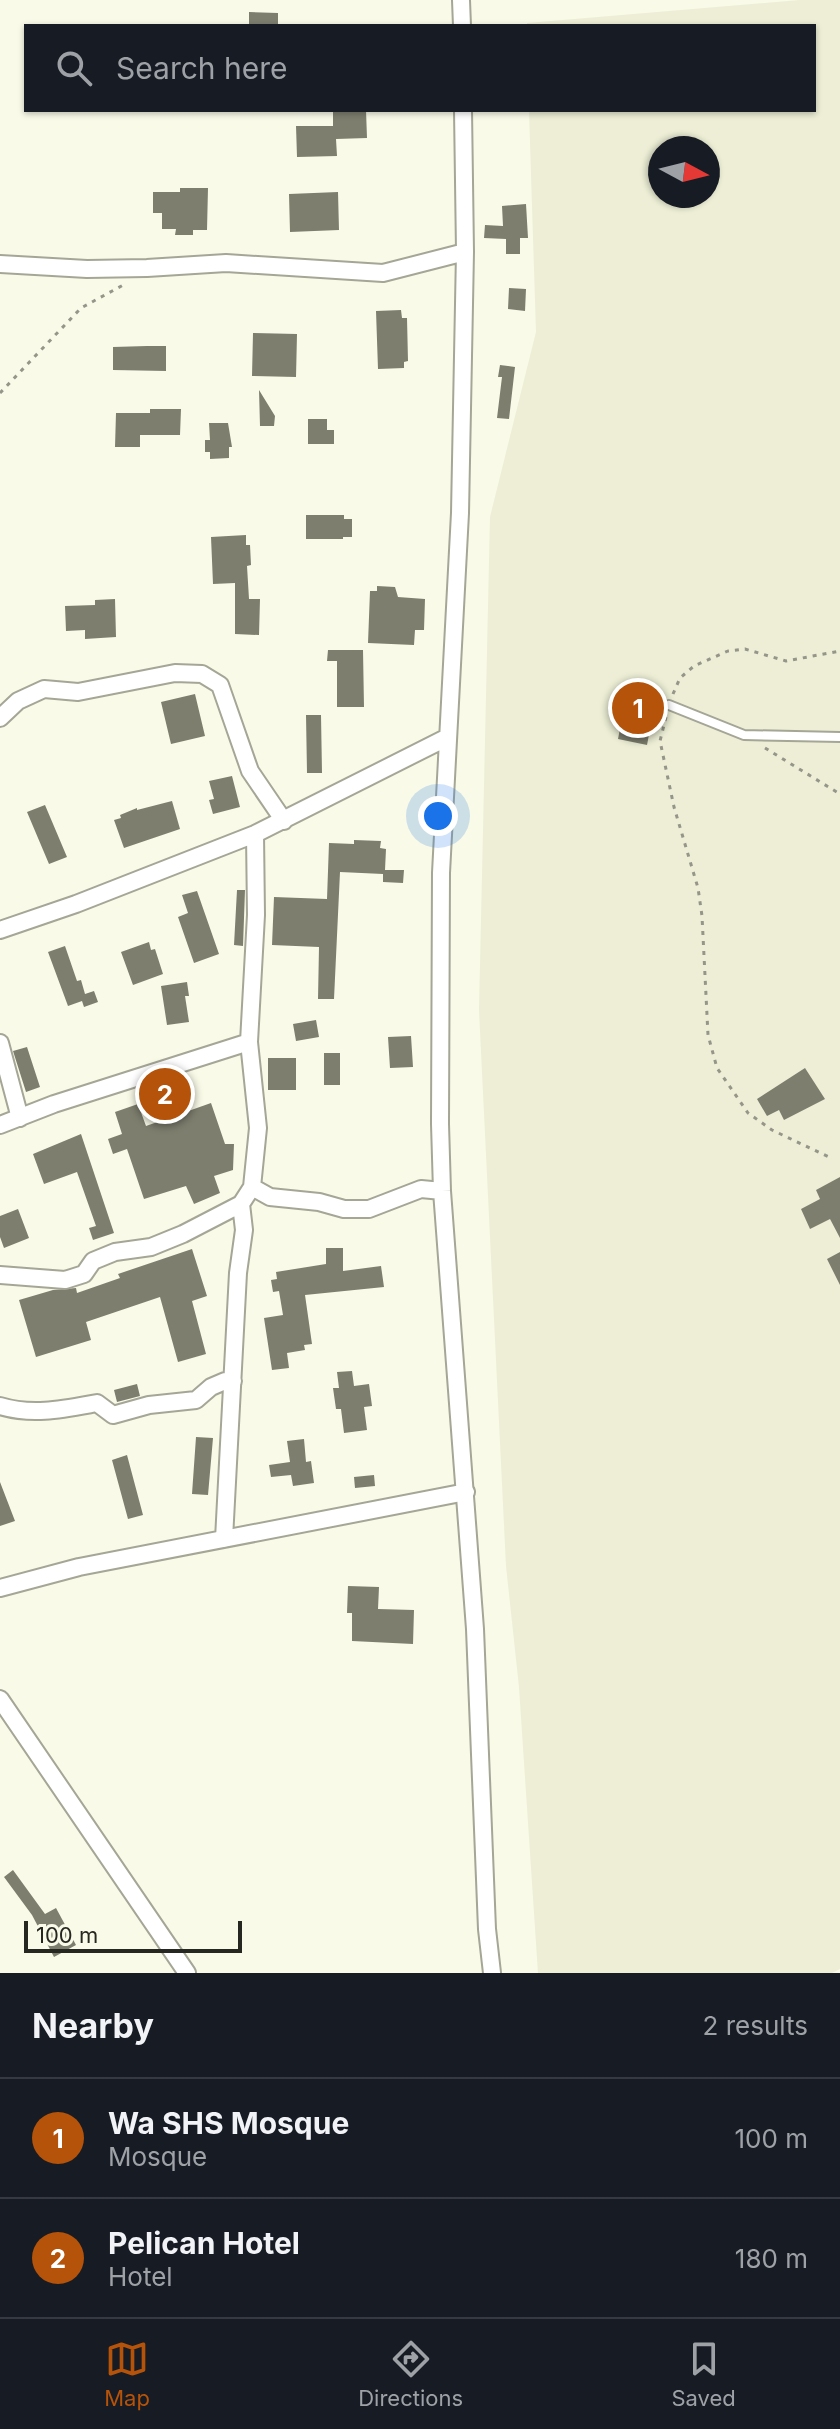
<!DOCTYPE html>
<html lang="en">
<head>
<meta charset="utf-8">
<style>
	:root { --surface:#171b24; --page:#242831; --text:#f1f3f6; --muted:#9ea1a6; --line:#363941; --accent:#b45309 }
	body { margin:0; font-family:Inter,sans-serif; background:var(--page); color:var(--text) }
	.compass { position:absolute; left:648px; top:136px; width:72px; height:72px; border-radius:50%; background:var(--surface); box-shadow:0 2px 6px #0004; rotate:97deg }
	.scale { position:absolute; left:24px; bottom:20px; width:218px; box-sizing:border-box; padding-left:8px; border:4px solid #272721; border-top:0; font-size:22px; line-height:28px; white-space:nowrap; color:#272721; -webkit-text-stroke:6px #f9fae8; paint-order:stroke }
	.you { position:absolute; left:438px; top:816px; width:28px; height:28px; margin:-20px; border:6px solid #fff; border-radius:50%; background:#1a73e8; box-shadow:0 0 0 12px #1a73e833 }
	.badge { display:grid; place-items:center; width:52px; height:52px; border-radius:50%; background:var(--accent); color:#fff; font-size:26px; font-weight:700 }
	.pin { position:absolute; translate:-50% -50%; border:4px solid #fff; box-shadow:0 2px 8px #0006 }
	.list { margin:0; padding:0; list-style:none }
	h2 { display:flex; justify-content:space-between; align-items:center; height:104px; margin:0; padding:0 32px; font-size:34px }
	h2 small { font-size:26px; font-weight:400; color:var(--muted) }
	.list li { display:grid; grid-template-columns:52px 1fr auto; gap:24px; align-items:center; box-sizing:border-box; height:120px; padding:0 32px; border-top:2px solid var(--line) }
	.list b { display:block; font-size:30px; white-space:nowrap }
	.list p { margin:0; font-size:26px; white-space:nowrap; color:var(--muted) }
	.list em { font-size:26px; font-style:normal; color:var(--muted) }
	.icon { flex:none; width:44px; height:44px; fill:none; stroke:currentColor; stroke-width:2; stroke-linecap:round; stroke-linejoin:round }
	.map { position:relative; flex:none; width:840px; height:1973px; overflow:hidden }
	.search { position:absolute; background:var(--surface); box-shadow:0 2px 6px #0004; left:24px; right:24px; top:24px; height:88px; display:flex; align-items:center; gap:20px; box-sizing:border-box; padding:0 28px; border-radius:0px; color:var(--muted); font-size:30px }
	.sheet { height:344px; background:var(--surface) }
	nav { display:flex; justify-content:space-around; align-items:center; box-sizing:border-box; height:112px; border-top:2px solid var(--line); background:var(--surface); font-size:22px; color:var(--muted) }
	nav a { display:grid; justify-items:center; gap:4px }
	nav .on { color:var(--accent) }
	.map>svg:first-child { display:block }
	.built { fill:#edeed5; fill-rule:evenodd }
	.building { fill:#7e7e6f }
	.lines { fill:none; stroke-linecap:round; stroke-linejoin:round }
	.lane-casing { stroke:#a5a696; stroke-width:12 }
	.street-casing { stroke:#a5a696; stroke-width:20 }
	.path { stroke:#959689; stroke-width:3; stroke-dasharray:4 6; stroke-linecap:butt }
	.lane { stroke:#fff; stroke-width:8 }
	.street { stroke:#fff; stroke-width:16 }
</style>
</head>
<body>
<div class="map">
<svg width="840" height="1973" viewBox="0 0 840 1973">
	<rect width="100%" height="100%" fill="#f9fae8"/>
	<path class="built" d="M800 0H840V1969L832 1973H538L519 1687 506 1566 479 1010 490 517 536 332 529 110H814V26H527V23ZM660 148H708V196H660Z"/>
	<path class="building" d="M249 12 278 13V26H249Z
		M366 110 367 138 336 139 337 156 297 157 296 126H333V111Z
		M180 188H208L207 230H193V235H175L176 229H162V213H153V192H180Z
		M338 192 339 230 290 232 289 194Z
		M526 204 528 238H520V254H506V239L484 238 485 225 503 226 502 206Z
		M509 288 526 289 525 311 508 309Z
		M401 310 402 318H407L408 361 404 362V368L378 369 376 311Z
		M253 333 297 334 296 377 252 376Z
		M147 346H166V371L113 370V347Z
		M500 365 515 367 509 419 497 418 502 377H498Z
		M259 390 275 416 274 426H260Z
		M150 409H181L180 435H140V447H115L116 413H150Z
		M308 419H327V430H334V444H308Z
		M209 423H228L232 447H229V458L210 459V452H205V440H210Z
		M306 515H344V519H352V537H343V539H306Z
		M246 535V545H250L251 565 247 566 249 599H260L259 635 235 634V583L213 584 211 537Z
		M377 586 395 587 398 597 425 599 424 630H415L414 645 368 643 370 591H377Z
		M115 599 116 637 85 639V630L66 631 65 606 95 605V600Z
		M328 650H363L364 707H337V661H327Z
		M629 682 658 688 647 745 618 739Z
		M195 694 205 736 171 744 161 702Z
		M306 715H321L322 773H307Z
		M232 776 240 807 213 814 209 800 214 799 209 781Z
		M172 801 180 829 124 848 114 820 121 818 120 815 137 808V810Z
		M45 805 67 857 49 864 27 812Z
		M354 840 381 841 380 848 386 849 385 870H404L403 883 383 882V874L340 872 334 999H318L319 947 272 945 274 897 327 899 329 843 354 844Z
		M237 890H245L243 946 234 945Z
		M197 891 219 954 194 963 178 917 188 913 182 895Z
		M149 942 151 950 155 949 163 974 133 985 121 952Z
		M65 946 77 981 81 980 85 994 94 991 98 1002 84 1007 82 1001 68 1006 48 952Z
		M187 982 189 996H185L189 1022 167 1025 161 986Z
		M316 1020 319 1037 296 1041 293 1024Z
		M411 1036 413 1067 390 1068 388 1037Z
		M27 1047 40 1087 26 1092 13 1051Z
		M324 1053H340V1085H324Z
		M268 1058H296V1090H268Z
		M805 1068 825 1099 784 1120 779 1110 767 1116 757 1099Z
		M211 1103 225 1144H234L233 1170 214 1176 220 1193 194 1204 186 1186 144 1199 127 1149 113 1154 108 1139 122 1134 115 1112 138 1104 146 1126Z
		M81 1134 114 1233 93 1240 89 1228 96 1226 77 1172 44 1184 33 1154Z
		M840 1177V1238L830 1219 810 1229 801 1209 820 1199 816 1190Z
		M18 1209 29 1238 4 1248 0 1237V1216Z
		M326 1248H343V1271L381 1266 384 1287 305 1295 312 1344 304 1345 305 1350 287 1353 289 1368 272 1370 264 1318 283 1315 279 1291 273 1292 271 1280 277 1279 276 1272 326 1264Z
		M192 1249 207 1296 192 1301 206 1354 178 1362 160 1297 86 1322 91 1340 36 1357 19 1300 53 1290 76 1288 77 1293 120 1278 118 1274Z
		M840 1252V1285L827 1259Z
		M352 1371 354 1386 369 1384 372 1406 364 1407 367 1430 344 1433 341 1409H336L333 1388H339L337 1372Z
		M137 1384 140 1396 117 1402 114 1390Z
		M196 1437 213 1438 208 1495 192 1494Z
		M304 1439 306 1462 311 1461 314 1483 293 1486 291 1475 271 1477 269 1465 290 1462 287 1441Z
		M127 1455 143 1515 128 1519 112 1460Z
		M374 1475 375 1486 355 1488 354 1477Z
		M0 1482 15 1521 0 1526Z
		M348 1586 379 1587 378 1609 414 1610 413 1644 352 1641V1613H347Z
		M13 1870 45 1914 56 1908 76 1945 54 1957 32 1915 4 1877Z"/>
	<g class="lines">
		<defs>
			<path id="lane" d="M669 705 744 735 840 737"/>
			<path id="street" d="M461 0 462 26
				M463 110 465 252 460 513 441 873 440 1124 442 1191 475 1629 487 1929 492 1973
				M0 264 87 269 147 268 226 263 383 273 465 252
				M0 718 18 701 44 689 78 692 175 673 202 674 220 685 250 771 284 821
				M0 930 76 904 255 834 448 737
				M0 1043 20 1118
				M0 1125 54 1104 249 1042
				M252 1187 270 1197 319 1202 344 1209H369L421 1189 442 1191
				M0 1275 65 1280 84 1274 93 1261 115 1252 151 1247 183 1234 241 1204
				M0 1406C33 1416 64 1409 97 1403L113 1415 149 1405 196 1400 211 1387 225 1381H233
				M224 1539 238 1273 244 1230 241 1204 252 1187 258 1128 249 1042 256 915 255 834
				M0 1588 79 1567 466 1492
				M0 1699 187 1973"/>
		</defs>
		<use href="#lane" class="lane-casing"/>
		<use href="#street" class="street-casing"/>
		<path class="path" d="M0 393 81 308 125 284
			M673 694 680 678 694 666 728 651 745 649 786 661 840 651
			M666 717 660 741 674 807 698 888 702 916 708 1035 717 1068 748 1113 772 1130 831 1158
			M765 748 840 794"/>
		<use href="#lane" class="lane"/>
		<use href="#street" class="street"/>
	</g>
</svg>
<svg class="compass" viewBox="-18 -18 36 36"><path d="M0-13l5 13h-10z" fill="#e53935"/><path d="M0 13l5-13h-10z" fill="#9ea1a6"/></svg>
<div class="scale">100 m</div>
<div class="you"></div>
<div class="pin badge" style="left:638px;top:708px">1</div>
<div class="pin badge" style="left:165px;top:1094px">2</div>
<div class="search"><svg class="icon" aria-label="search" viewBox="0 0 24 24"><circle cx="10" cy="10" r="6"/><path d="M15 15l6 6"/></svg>Search here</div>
</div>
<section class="sheet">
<h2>Nearby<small>2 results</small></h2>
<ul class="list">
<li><span class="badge">1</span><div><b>Wa SHS Mosque</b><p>Mosque</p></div><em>100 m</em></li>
<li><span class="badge">2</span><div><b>Pelican Hotel</b><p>Hotel</p></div><em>180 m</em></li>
</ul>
</section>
<nav>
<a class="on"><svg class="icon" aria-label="map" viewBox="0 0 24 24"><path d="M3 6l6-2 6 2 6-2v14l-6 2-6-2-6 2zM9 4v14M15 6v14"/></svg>Map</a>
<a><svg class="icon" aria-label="directions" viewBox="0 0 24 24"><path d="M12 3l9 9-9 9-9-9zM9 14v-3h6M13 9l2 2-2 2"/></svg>Directions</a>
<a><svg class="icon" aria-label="saved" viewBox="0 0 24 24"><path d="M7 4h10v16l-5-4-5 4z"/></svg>Saved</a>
</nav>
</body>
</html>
